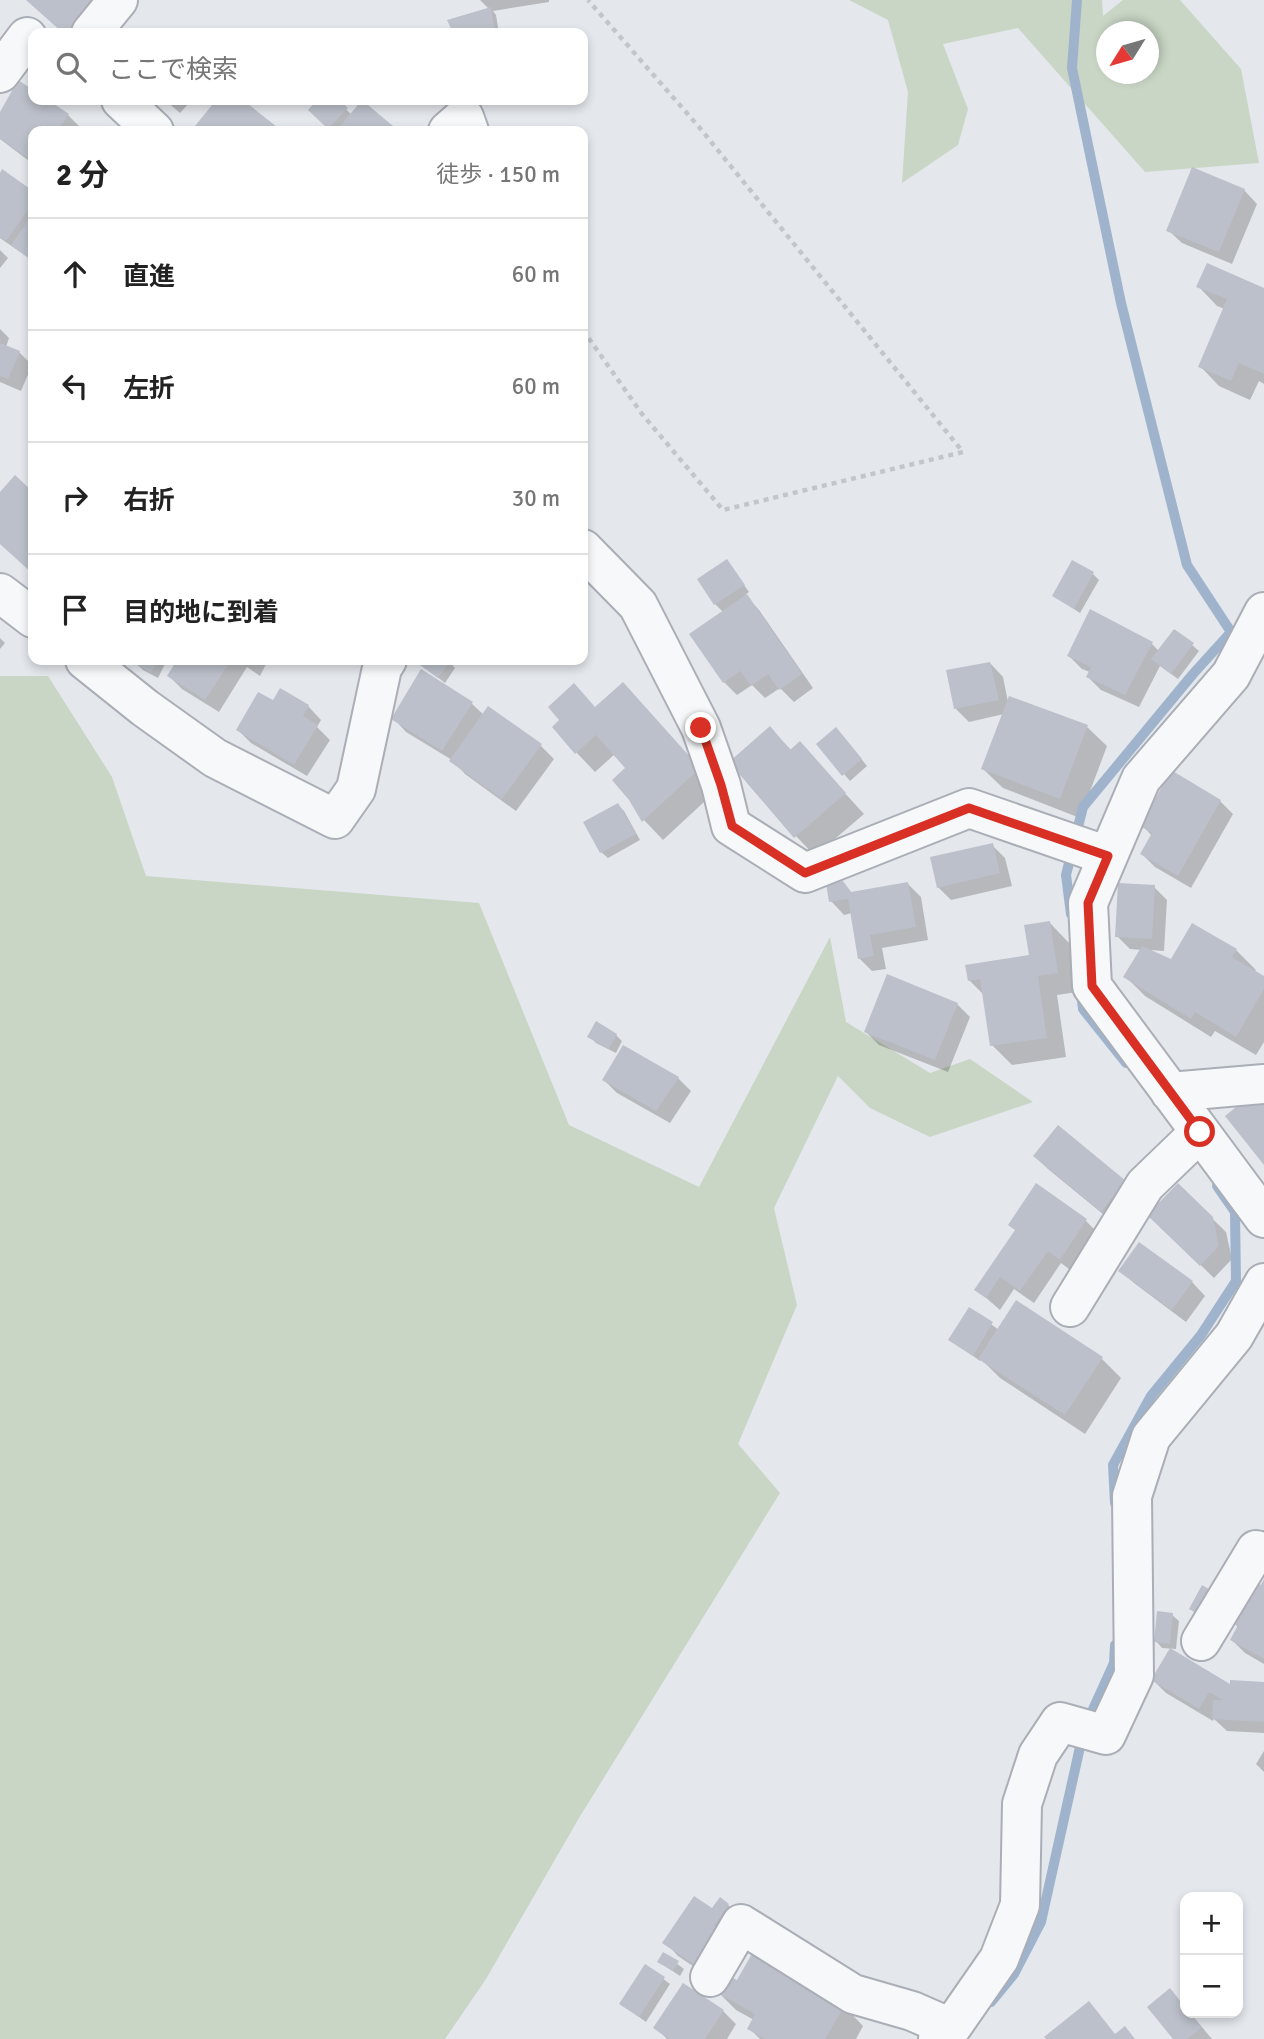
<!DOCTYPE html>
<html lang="ja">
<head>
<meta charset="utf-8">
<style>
	:root { --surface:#fff; --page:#f2f2f2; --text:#222; --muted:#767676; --line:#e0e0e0 }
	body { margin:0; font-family:Signika,"Noto Sans JP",sans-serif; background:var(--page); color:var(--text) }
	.controls { position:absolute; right:21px; bottom:21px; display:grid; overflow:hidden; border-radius:14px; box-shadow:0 4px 10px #0003 }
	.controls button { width:63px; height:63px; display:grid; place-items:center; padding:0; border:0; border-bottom:2px solid var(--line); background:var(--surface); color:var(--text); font:35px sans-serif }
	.compass { position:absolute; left:1096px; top:21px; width:63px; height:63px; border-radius:50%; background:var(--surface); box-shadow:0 4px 10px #0003; rotate:233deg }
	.stop { position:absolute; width:21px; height:21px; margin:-16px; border:5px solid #d93025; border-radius:50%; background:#fff }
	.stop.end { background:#d93025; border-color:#fff; box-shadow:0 2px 7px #0008 }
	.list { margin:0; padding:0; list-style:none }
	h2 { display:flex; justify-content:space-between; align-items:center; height:91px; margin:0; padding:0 28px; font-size:30px }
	h2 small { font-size:23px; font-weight:400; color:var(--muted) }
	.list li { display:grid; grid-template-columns:46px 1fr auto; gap:21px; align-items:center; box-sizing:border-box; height:112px; padding:0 28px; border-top:2px solid var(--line) }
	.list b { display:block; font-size:26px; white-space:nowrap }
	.list em { font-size:23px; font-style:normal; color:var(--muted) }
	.icon { flex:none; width:38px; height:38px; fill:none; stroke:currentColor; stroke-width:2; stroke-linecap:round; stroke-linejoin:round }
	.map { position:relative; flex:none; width:1264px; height:2039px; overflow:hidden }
	.search { position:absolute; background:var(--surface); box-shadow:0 4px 10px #0003; left:28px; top:28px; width:560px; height:77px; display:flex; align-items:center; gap:18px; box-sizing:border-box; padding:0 24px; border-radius:14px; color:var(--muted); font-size:26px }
	.panel { position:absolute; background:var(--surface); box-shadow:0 4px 10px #0003; left:28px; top:126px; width:560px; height:539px; border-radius:14px }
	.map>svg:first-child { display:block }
	.green { fill:#c9d6c5; fill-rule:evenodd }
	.shadow { fill:#0003 }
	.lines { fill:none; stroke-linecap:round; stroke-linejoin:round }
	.stream { stroke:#9fb4cc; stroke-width:10 }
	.building { fill:#bbc0ca }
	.minor-casing { stroke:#a9aeb7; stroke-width:42 }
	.path { stroke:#c2c5cb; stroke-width:4.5; stroke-dasharray:5 5; stroke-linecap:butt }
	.minor { stroke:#f7f8fa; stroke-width:38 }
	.route { stroke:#d93025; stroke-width:9 }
</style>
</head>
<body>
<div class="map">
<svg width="1264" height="2039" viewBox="0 0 1264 2039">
	<rect width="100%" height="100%" fill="#e4e7ec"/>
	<path class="green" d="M849 0H1102L1103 16 1123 0H1180L1241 69 1259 163 1145 172 1018 28 943 44 968 109 958 145 902 183 908 92 888 20ZM1106 32H1148V74H1106Z
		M0 676H48L112 777 146 876 479 903 569 1125 699 1187 830 937 846 1022 930 1073 970 1059 1033 1102 930 1137 870 1108 838 1076 774 1208 797 1305 738 1444 780 1493 579 1818 486 1979 445 2039H0Z"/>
	<path class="shadow" d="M480 0H549V2L493 11 496 15 499 33H455L450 21 489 9Z
		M158 28 164 33H154Z
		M19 83 33 92V100H44L68 115 81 128 78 131H33V164L0 139V115Z
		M165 100H192L180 113Z
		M219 100H240L280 131H193Z
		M320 100H336L352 115 362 103 396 131H333L310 110Z
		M3 172 33 194V261L0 238V176Z
		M1244 190 1257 204 1232 264 1182 243 1168 230Z
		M0 250 8 258 0 268Z
		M1198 286 1264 290V384L1259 381 1250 400 1219 386 1200 366 1225 309 1217 306Z
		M0 329 9 338 6 347 19 352 32 365 21 391 0 382Z
		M727 561 749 592 745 595 759 610 813 688 794 702 780 688 765 698 752 685 737 695 724 682 723 612 715 604Z
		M1093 574 1099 580 1080 613 1054 596Z
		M0 638 5 643 0 649Z
		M1152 644 1159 651 1192 645 1199 651 1178 679 1160 666 1139 707 1101 690 1088 677 1090 672 1082 669 1069 656Z
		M139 660H167L158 678 143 670 137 664Z
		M179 660H262L266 664 260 676 247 667 219 712 182 689 169 676Z
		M415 660H447L455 668 445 683Z
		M990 663 1003 677 1008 702 1087 727 1107 746 1080 818 1003 788 983 769 1004 714 969 722 956 709Z
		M623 684 718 789 663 840 644 820 631 799 628 768 615 754 595 772 576 752Z
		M281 690 308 706 321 720 317 727 330 740 307 776 251 743 238 730 273 703Z
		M471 703 484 715 541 746 554 759 516 811 465 774 452 760 406 732 393 718Z
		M770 728 792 751 800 744 864 814 815 856 796 836Z
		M842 735 867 766 850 781 818 744Z
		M1220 801 1233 814 1191 888 1155 867 1142 854 1152 836 1142 825Z
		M618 805 624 811 640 840 608 858 601 852Z
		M992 845 1005 858 1012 886 951 900 938 887Z
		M842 882 853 894 908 884 921 897 928 940 882 948 886 969 872 971 859 958 852 913 844 915 831 901Z
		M1154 887 1167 900 1164 951 1149 950 1172 961 1236 950 1256 970 1254 972 1264 978V1042L1256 1055 1215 1031 1211 1037 1145 996 1125 976 1142 950 1130 949 1117 936Z
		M1050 923 1069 943 1077 992 1057 995 1066 1057 1012 1065 992 1045 984 995 969 980 1031 957Z
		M957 1004 970 1017 948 1072 879 1045 866 1032Z
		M616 1035 622 1041 616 1053 596 1043 590 1037Z
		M623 1047 678 1078 691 1091 670 1123 617 1093 604 1080Z
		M1035 1156 1125 1182 1115 1224 1048 1169Z
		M1178 1185 1226 1232 1232 1259 1214 1278 1149 1215Z
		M1037 1186 1086 1221 1099 1234 1073 1272 1061 1263 1034 1303 1014 1289 1000 1310 976 1289 1016 1231Z
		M1121 1270 1192 1282 1205 1296 1186 1322 1134 1283Z
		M970 1309 999 1330 1102 1359 1121 1378 1085 1434 1000 1378 981 1359 980 1361 951 1340Z
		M1264 1582V1664L1245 1653 1232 1640 1239 1628 1230 1619Z
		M1172 1615 1179 1621 1176 1649 1162 1648 1156 1641Z
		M1153 1680 1232 1687 1264 1684V1733L1227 1731 1214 1719 1213 1721 1166 1693Z
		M1264 1751V1772L1256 1764Z
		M728 1905 741 1918 715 1981 678 1956 665 1942 712 1911Z
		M664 1954 684 1969 680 1976 659 1962Z
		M646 1966 670 1984 646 2022 621 2004Z
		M737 1983 844 2006 863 2026 856 2039H760L749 2028 754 2020 736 2010 716 1990Z
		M1169 1991 1185 2007V2013H1190L1212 2039H1176Z
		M723 2011 736 2024 727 2039H667L656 2028Z"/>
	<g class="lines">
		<path class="stream" d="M1071 914 1066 875 1083 807 1193 674 1231 632 1187 565 1121 303 1072 68 1077 0
			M1081 993 1083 1009 1126 1063
			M1115 1503 1113 1465 1151 1396 1201 1335 1236 1281 1235 1212 1217 1186
			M991 2002 1014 1974 1041 1922 1084 1729 1114 1663 1115 1645"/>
	</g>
	<path class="building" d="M26 0H97L68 33H63Z
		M491 7 495 33H453L447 20Z
		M18 80 33 90V100H48L69 114 57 131H33V162L0 138V112Z
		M216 100H243L282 131H191Z
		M317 100H339L348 108 328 129 308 110Z
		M362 100 399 131H336Z
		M1192 167 1245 189 1219 252 1166 231Z
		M2 169 33 191V203L6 241 0 237V173Z
		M30 218 33 221V261L11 245Z
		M1207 263 1264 288V374L1239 363 1231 381 1198 367 1227 299 1196 287Z
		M0 343 20 351 8 379 0 376Z
		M15 475 33 492V574L0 544V492Z
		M727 559 745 585 714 605 697 579Z
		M1072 560 1094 572 1074 609 1052 596Z
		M747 594 802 674 779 690 768 674 751 686 740 671 723 683 689 634Z
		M1090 609 1153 642 1125 695 1086 677 1091 667 1067 656Z
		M1174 629 1194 643 1171 674 1151 659Z
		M137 660H158L151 673 135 664Z
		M177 660H231L205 700 167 676Z
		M413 660H451L438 678Z
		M990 662 999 700 954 709 946 670Z
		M421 669 473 702 442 751 391 719Z
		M623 682 700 768 642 822 629 800 612 780 625 768 596 735 575 754 552 727 559 720 548 707 574 683 595 707Z
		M280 688 309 705 303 716 318 725 294 765 236 730 258 692 273 700Z
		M1009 696 1088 725 1060 799 981 769Z
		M488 706 542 744 502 799 449 761Z
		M770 726 790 750 800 741 846 793 794 838 729 762Z
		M836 727 862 759 842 776 816 744Z
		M1171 770 1221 800 1178 876 1140 854 1152 833 1140 826Z
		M618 803 636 834 600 853 583 822Z
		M993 843 1000 873 937 888 930 857Z
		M843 881 851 892 908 882 916 927 870 935 874 956 858 959 848 899 829 902 826 883Z
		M1118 883 1155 885 1152 939 1115 937Z
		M1050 921 1058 973 1038 976 1047 1038 990 1046 980 979 968 981 965 965 1029 955 1024 925Z
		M1192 923 1237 949 1232 957 1264 976V989L1236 1037 1195 1012 1191 1019 1123 977 1142 946 1171 959Z
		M887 974 958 1003 935 1060 864 1032Z
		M596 1021 617 1034 609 1049 587 1037Z
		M623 1045 679 1077 656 1111 602 1080Z
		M1256 1091 1264 1101V1165L1225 1116Z
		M1058 1125 1126 1181 1101 1212 1033 1156Z
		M1036 1183 1087 1219 1060 1260 1048 1251 1020 1291 1000 1277 986 1298 974 1290 1015 1230 1008 1225Z
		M1178 1183 1213 1217 1219 1246 1200 1266 1147 1215Z
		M1139 1242 1193 1281 1172 1310 1118 1271Z
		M1016 1300 1103 1357 1065 1415 978 1359Z
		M969 1307 993 1322 973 1356 948 1340Z
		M1250 1579 1261 1585 1264 1579V1659L1230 1640 1238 1625 1228 1619Z
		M1202 1585 1214 1592 1201 1616 1189 1609Z
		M1157 1611 1173 1613 1170 1644 1154 1642Z
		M1170 1648 1230 1684V1680L1264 1682V1722L1212 1719 1213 1700H1223L1209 1692 1199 1709 1151 1680Z
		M694 1896 712 1908 720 1897 729 1904 714 1926 726 1933 701 1969 662 1943Z
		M663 1952 679 1961 673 1971 657 1962Z
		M753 1952 845 2005 825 2039H765L747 2029 755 2014 714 1991 724 1973 737 1980Z
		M645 1964 665 1977 639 2017 619 2004Z
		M683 1983 724 2010 705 2039H669L653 2028Z
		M1170 1988 1185 2007V2013H1190L1202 2027 1187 2039H1173L1147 2007Z
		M1089 2001 1115 2034 1125 2026 1135 2039H1046L1044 2037Z"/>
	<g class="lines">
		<defs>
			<path id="minor" d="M91 33 118 0
				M0 73 27 37
				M121 100 154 131
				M448 131 464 117 469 131
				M583 549 638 605 701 728 721 785 731 826 805 873 969 808 1108 856
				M0 593 33 618
				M1264 612 1231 675 1141 779 1088 903 1092 986 1264 1218
				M85 660 145 708 215 758 335 819 356 789 382 668 387 660
				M1170 1092 1264 1084
				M1070 1307 1145 1185 1200 1132
				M1201 1641 1256 1550 1264 1552
				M710 1977 741 1924 853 1994 912 2011 951 2028
				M938 2039 951 2028 999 1959 1020 1905 1022 1804 1038 1755 1060 1722 1106 1735 1134 1675 1132 1496 1151 1437 1234 1336 1264 1283"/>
		</defs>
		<use href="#minor" class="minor-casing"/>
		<path class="path" d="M583 330 642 414 723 510 963 452 699 127 588 0"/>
		<use href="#minor" class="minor"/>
	</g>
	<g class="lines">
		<path class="route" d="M701 728 721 785 732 826 805 873 969 808 1108 856 1088 903 1092 986 1200 1132"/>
	</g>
</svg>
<div class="controls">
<button>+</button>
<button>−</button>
</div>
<svg class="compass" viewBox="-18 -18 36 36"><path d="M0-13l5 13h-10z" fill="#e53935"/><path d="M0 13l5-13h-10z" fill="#767676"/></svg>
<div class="stop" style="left:1200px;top:1132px"></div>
<div class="stop end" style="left:701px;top:728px"></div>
<div class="search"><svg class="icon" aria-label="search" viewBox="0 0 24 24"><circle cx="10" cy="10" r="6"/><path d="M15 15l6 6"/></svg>ここで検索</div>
<section class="panel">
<h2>2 分<small>徒歩 · 150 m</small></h2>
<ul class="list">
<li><svg class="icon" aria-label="ahead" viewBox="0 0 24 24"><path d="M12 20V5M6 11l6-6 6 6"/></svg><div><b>直進</b></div><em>60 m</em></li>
<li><svg class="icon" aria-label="left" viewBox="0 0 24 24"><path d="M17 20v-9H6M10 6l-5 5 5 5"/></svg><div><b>左折</b></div><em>60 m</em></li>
<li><svg class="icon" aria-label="right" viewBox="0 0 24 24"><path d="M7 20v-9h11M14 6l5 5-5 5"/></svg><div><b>右折</b></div><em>30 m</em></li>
<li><svg class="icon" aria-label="arrive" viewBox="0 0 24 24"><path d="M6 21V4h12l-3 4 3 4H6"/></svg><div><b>目的地に到着</b></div></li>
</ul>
</section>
</div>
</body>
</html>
